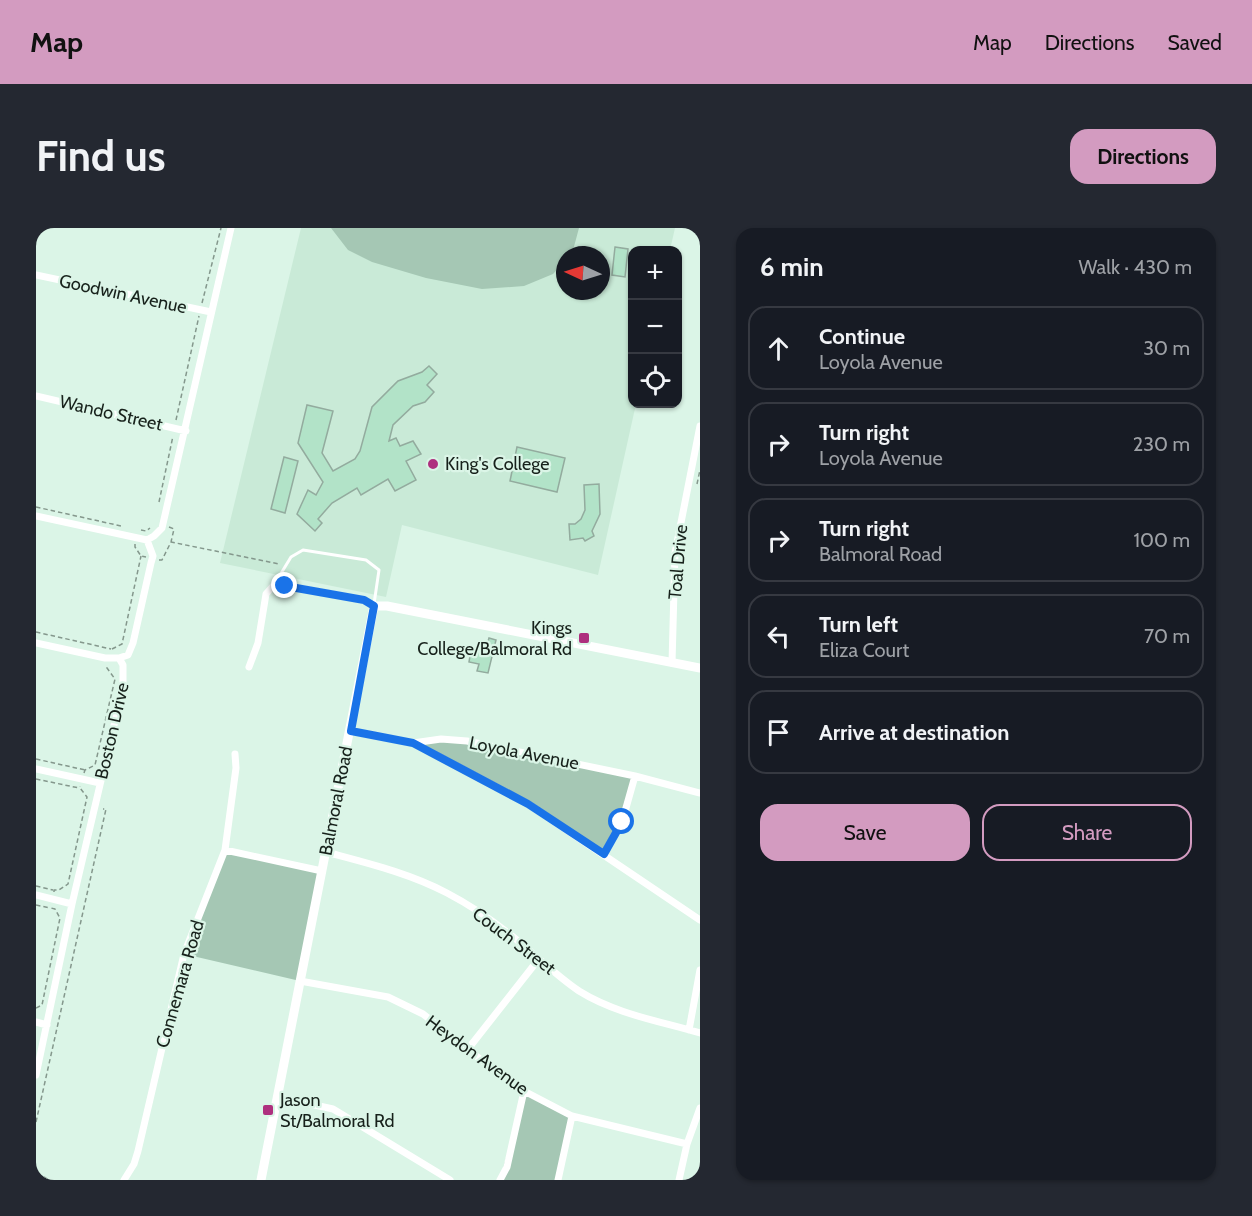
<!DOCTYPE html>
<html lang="en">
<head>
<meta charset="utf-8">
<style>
	:root { --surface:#171b24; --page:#242831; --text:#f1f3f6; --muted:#9ea1a6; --line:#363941; --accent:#d39bc0 }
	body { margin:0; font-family:Cabin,sans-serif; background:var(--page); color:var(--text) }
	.controls { position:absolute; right:18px; top:18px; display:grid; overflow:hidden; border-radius:12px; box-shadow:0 2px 4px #0004 }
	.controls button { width:54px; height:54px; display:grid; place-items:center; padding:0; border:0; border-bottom:2px solid var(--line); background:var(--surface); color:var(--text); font:30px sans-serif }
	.compass { position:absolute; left:520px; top:18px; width:54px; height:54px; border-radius:50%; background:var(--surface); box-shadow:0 2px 4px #0004; rotate:274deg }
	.stop { position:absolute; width:18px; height:18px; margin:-14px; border:4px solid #1a73e8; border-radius:50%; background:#fff }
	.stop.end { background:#1a73e8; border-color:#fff; box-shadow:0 2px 6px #0008 }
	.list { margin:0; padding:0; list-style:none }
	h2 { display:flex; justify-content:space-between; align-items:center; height:78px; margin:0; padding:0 24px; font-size:26px }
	h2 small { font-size:20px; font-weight:400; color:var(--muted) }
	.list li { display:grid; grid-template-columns:39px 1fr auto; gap:18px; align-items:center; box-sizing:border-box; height:84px; margin:0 12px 12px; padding:0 12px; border:2px solid var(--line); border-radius:18px }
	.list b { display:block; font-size:22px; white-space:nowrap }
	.list p { margin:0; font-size:20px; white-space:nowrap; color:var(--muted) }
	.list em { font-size:20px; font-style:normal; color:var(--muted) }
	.actions { display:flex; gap:12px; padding:18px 24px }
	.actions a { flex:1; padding:14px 0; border:2px solid var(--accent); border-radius:18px; text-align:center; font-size:21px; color:var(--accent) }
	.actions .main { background:var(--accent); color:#111 }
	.icon { flex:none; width:33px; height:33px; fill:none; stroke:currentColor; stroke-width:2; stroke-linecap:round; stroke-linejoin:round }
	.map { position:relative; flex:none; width:664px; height:952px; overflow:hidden; border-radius:18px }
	header { display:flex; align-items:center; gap:36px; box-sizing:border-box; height:84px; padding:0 30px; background:var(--accent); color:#111 }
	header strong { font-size:28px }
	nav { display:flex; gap:33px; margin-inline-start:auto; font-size:21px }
	.intro { display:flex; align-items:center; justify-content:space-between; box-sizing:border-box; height:144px; padding:0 36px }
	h1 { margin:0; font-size:42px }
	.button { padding:15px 27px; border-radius:18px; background:var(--accent); color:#111; font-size:21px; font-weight:700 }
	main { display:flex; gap:36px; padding:0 36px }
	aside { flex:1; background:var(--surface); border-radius:18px; box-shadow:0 2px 4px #0004 }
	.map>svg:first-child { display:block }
	.built { fill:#c9ead7; fill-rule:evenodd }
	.green { fill:#a5c7b4 }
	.building { fill:#b2e3c8; stroke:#93ab9e; stroke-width:1.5 }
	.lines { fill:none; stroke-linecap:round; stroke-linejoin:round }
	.path { stroke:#84978c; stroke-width:1.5; stroke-dasharray:4.5 3; stroke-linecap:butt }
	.lane { stroke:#fff; stroke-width:3 }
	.street { stroke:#fff; stroke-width:7 }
	.secondary { stroke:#fff; stroke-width:9 }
	.route { stroke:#1a73e8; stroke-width:8 }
	.poi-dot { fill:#ae2f7e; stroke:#dbf5e7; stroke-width:2 }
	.labels { text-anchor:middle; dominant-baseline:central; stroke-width:4.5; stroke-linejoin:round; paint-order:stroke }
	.street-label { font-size:18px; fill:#17211b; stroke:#dbf5e7 }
	.poi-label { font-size:18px; fill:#17211b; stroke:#dbf5e7; text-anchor:start }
</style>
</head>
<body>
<header>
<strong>Map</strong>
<nav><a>Map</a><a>Directions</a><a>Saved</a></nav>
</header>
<div class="intro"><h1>Find us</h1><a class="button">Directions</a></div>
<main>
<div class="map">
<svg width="664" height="952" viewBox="0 0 664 952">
	<rect width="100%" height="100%" fill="#dbf5e7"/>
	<path class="built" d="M265 0H639L634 22H596V176H600L562 347 366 297 350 369 184 335ZM529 27H565V63H529Z"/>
	<path class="green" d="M295 0H543L536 26 529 27V33L517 46 488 58 446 61 390 50 336 34 312 22Z
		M405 511 599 548 592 577 568 626 492 576 377 515Z
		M189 622 286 643 264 753 148 726Z
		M488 863 536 888 522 952H464Z"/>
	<path class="building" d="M579 19 592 21 589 49 576 47Z
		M393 138 401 146 391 157 398 164 389 174 377 178 357 197 353 213 360 210 364 218 377 213 385 226 370 233 380 252 359 263 352 251 325 267 321 260 296 275 282 291 286 295 279 303 261 286 272 262 280 267 287 254 262 215 271 177 297 183 286 225 297 243 319 231 324 223 336 179 362 153 386 144Z
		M481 219 529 230 521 264 474 253Z
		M248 229 262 233 249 285 235 281Z
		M563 256 564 286 556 303 558 308 549 313 547 310 534 312 533 296H539L545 291 549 282 548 257Z
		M453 410 460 412 452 445 441 443 443 436 433 434 435 422 445 424 446 415 451 417Z"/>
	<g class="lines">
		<path class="path" d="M166 75 185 0
			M140 192 163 88
			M661 256 664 242
			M123 274 137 208
			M0 279 85 298
			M133 299 138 301 135 314
			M105 302 110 303 114 300
			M99 316V319L105 328 110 329
			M123 332H126L135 314 243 336
			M0 404 75 421
			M76 421 86 416 105 328
			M0 531 49 542
			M48 545 49 542 59 537 79 451 71 440 72 437
			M0 551 43 560
			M0 658 17 662
			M18 664V662H23L32 656 51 569 44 560V558
			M0 677 14 680
			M0 780 6 777 24 690 19 681 15 680V678
			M0 894 70 581H67
			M8 949 13 952"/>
		<path class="lane" d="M238 357 255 329 267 322 330 332 343 342 338 376"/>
		<path class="street" d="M0 47 175 84
			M0 168 150 203
			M0 288 111 312
			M0 415 69 430H83
			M636 435 639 325 664 198
			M213 439 222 415 230 366 237 358H250L328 372 338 378
			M315 503 377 515 492 576 664 692
			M377 515 405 511 431 513 599 548 664 565
			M0 541 64 555
			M189 622 200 540 199 526
			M290 624C331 635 373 645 411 665 434 677 456 692 476 708 499 726 519 747 543 763 580 786 623 793 664 805
			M568 626 586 594 599 548
			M0 667 36 676
			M264 753 352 769 387 786 458 842 488 863 536 888 651 916
			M0 794 11 797
			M653 802 664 742
			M432 821 502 732
			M0 847 36 676 87 459V437L83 430 92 427 97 415 115 335 117 328 111 312 118 308 126 300 195 0
			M242 869 297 881 414 952
			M0 952H1
			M88 952 98 936 102 923 148 726 189 622 286 643
			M464 952 471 939 488 863
			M522 952 536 888
			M643 952 651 916 664 880"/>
		<path class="secondary" d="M225 952 338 378H351L664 440"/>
	</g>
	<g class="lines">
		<path class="route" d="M249 358 328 372 338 378 315 503 377 515 492 576 568 626 586 594"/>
	</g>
	<g class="poi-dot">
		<circle cx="397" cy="236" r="6"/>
		<rect x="542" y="404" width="12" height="12" rx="3"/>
		<rect x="226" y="876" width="12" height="12" rx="3"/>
	</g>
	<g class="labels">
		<g class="street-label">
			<text transform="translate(87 66) rotate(12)">Goodwin Avenue</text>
			<text transform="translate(75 185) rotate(13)">Wando Street</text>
			<text transform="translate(642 334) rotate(-85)">Toal Drive</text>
			<text transform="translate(76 503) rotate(-77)">Boston Drive</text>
			<text transform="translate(488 525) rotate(11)">Loyola Avenue</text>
			<text transform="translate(300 573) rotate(-79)">Balmoral Road</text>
			<text transform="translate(478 713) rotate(37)">Couch Street</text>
			<text transform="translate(144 756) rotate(-74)">Connemara Road</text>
			<text transform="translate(441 827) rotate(36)">Heydon Avenue</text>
		</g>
		<g class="poi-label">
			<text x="409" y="236">King's College</text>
			<text x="536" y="400" text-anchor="end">Kings<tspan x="536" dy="21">College/Balmoral Rd</tspan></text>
			<text x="244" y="872">Jason<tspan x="244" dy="21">St/Balmoral Rd</tspan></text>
		</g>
	</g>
</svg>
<div class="controls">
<button>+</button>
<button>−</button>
<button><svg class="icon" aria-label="locate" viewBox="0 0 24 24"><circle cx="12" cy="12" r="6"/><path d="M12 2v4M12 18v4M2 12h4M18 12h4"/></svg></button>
</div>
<svg class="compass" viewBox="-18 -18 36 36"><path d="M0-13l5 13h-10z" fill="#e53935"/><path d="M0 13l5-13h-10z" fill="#9ea1a6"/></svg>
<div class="stop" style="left:586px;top:594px"></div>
<div class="stop end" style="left:249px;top:358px"></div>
</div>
<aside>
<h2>6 min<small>Walk · 430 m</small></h2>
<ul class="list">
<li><svg class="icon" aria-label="ahead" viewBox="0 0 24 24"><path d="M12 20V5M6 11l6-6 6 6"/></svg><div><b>Continue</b><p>Loyola Avenue</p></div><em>30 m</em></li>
<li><svg class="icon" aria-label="right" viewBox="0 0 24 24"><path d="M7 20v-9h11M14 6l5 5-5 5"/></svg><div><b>Turn right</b><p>Loyola Avenue</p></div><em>230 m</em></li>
<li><svg class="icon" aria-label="right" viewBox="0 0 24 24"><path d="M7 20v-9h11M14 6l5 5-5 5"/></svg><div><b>Turn right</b><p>Balmoral Road</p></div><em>100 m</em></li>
<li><svg class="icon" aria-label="left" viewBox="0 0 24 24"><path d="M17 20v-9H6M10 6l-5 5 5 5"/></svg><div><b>Turn left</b><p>Eliza Court</p></div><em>70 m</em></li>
<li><svg class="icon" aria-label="arrive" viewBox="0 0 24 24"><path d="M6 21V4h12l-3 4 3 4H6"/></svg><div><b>Arrive at destination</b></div></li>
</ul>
<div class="actions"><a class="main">Save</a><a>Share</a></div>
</aside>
</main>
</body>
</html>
